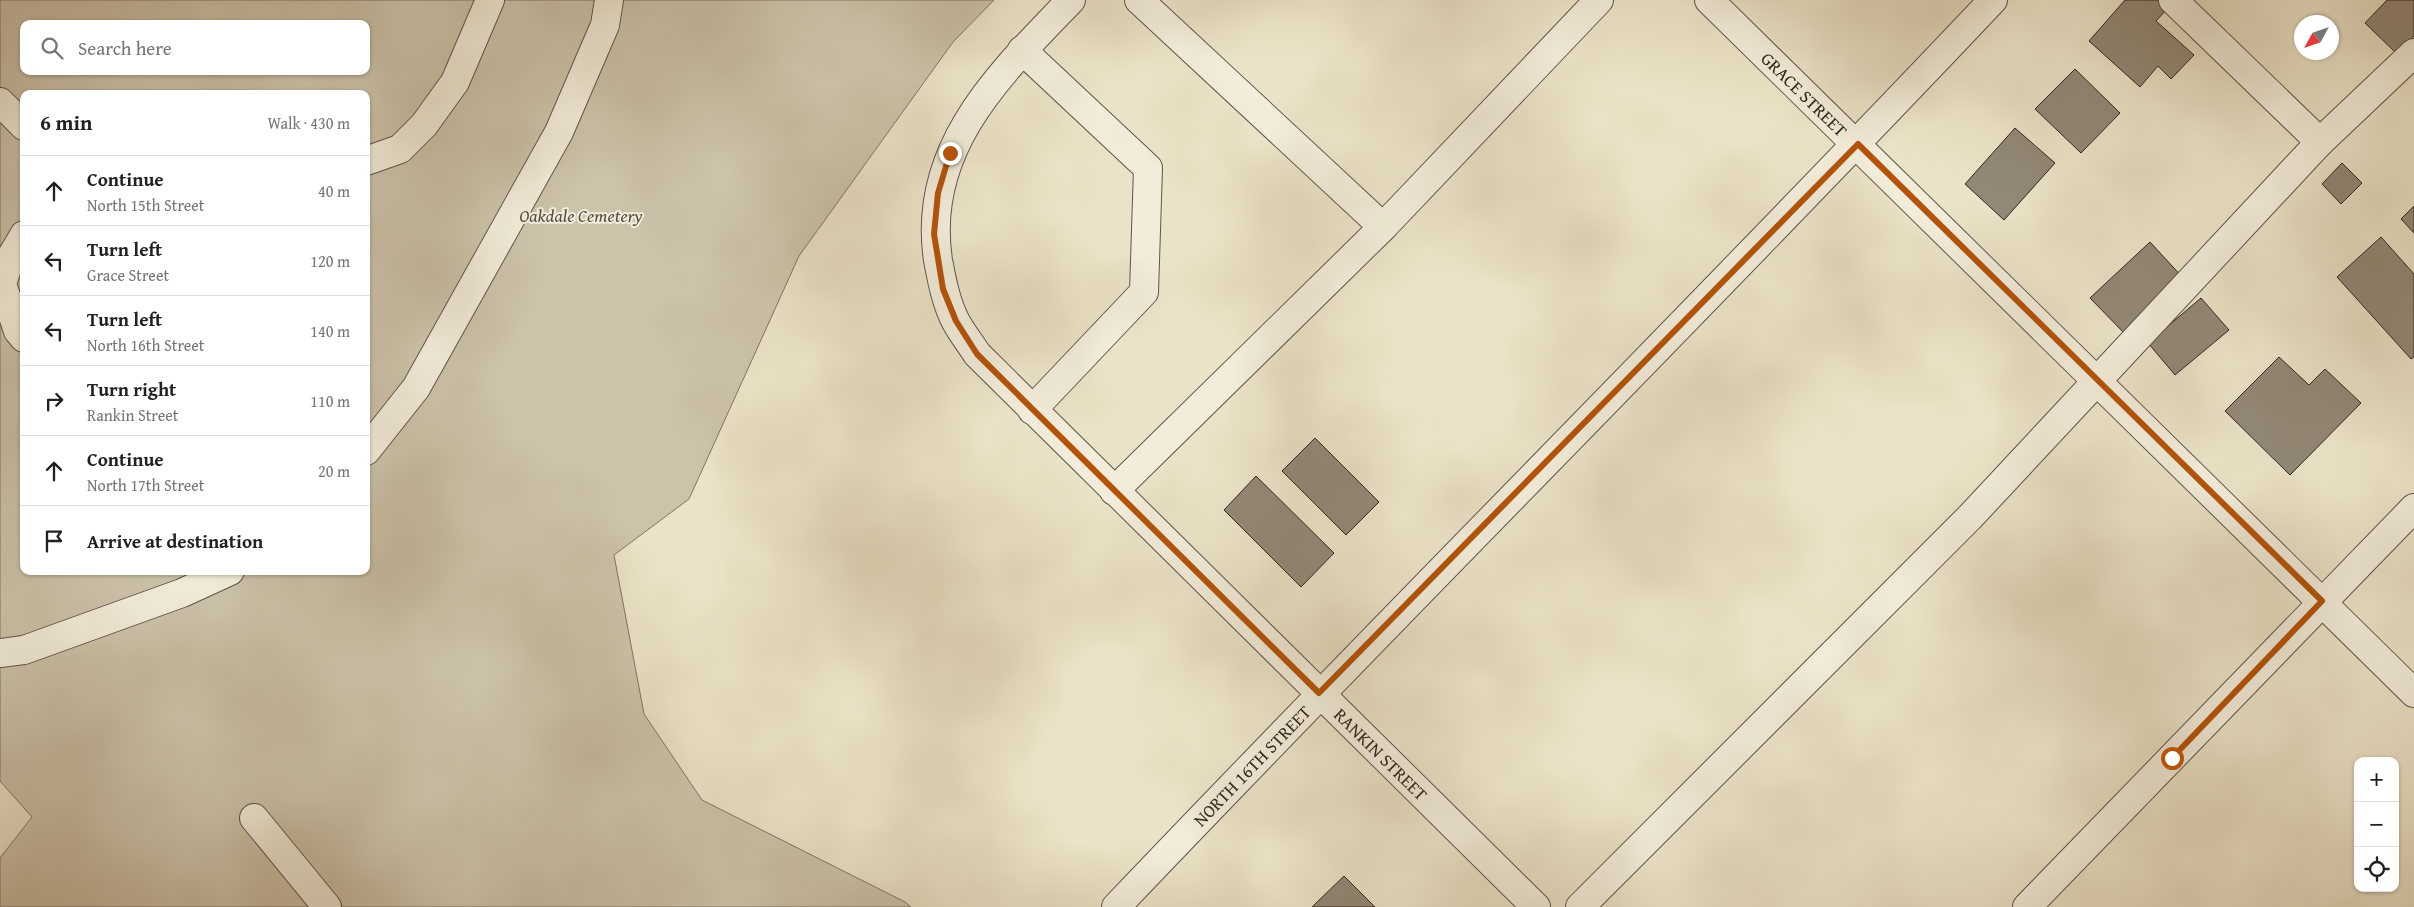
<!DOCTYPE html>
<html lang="en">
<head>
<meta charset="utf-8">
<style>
	:root { --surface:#fff; --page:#f2f2f2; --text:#202124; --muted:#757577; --line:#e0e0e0 }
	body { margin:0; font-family:"Gentium Book Plus",serif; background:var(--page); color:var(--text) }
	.controls { position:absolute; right:15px; bottom:15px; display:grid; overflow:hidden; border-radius:10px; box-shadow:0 1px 4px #0004 }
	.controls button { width:45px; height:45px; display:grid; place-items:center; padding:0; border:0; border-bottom:1px solid var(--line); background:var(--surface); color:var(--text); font:25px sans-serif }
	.compass { position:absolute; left:2294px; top:15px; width:45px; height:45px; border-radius:50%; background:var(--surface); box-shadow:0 1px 4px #0004; rotate:230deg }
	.stop { position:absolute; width:15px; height:15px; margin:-11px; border:4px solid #b45309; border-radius:50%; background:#fff }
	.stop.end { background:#b45309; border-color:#fff; box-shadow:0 1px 5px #0008 }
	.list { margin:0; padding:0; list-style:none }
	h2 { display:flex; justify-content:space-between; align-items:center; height:65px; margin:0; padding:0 20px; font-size:21px }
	h2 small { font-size:16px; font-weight:400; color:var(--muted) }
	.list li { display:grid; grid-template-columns:32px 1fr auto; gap:15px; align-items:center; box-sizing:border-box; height:70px; padding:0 20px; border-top:1px solid var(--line) }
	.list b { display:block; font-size:19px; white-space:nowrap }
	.list p { margin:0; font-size:16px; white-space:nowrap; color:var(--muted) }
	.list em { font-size:16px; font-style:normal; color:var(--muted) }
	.icon { flex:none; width:28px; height:28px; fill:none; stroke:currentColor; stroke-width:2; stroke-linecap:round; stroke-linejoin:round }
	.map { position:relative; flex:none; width:2414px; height:907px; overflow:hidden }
	.search { position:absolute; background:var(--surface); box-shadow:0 1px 4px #0004; left:20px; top:20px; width:350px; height:55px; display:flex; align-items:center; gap:12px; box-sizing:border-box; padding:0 18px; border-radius:10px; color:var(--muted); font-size:19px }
	.panel { position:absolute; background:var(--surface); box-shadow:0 1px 4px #0004; left:20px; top:90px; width:350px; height:485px; border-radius:10px }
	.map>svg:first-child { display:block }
	.green { fill:#ccc3ab; stroke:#7f7466; fill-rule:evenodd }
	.building { fill:#928877; stroke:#322520 }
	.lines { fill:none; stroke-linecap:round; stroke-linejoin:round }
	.minor-casing { stroke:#60544a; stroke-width:30 }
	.minor { stroke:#f2eddb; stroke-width:28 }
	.route { stroke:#b45309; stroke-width:6 }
	.labels { text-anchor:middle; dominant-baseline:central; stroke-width:4; stroke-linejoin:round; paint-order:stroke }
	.street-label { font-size:18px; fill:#322520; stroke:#f2eddb }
	.park-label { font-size:18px; font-style:italic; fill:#584c43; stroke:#f2eddb }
</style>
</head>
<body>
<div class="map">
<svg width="2414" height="907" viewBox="0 0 2414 907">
	<rect width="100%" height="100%" fill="#ebe3c8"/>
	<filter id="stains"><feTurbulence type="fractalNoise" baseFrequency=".004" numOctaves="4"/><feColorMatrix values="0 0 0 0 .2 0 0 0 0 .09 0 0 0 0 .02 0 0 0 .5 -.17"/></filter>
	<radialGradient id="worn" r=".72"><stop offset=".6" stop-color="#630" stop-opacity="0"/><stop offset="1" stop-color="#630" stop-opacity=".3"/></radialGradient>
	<path class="green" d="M0 0H994L953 42 799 256 689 499 614 555 644 714 702 800 905 902 911 907H0V858L32 817 0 781ZM24 24H366V71H24ZM24 94H366V571H24Z"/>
	<path class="building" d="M2125 0H2160L2168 8 2156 21 2194 55 2171 79 2158 66 2140 87 2089 41Z
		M2387 0H2414V36L2397 54 2365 23Z
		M2075 69 2120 113 2081 153 2035 109Z
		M2015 128 2055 163 2004 220 1965 184Z
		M2342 163 2362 183 2341 204 2322 184Z
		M2414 206V233L2401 219Z
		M2381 237 2414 274V357L2411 359 2337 277Z
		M2150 242 2185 280 2126 335 2090 298Z
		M2201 298 2229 330 2175 375 2148 343Z
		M2279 357 2309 385 2325 369 2361 403 2290 475 2225 411Z
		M1315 438 1379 502 1346 535 1282 471Z
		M1256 476 1334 553 1301 587 1224 510Z
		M1344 876 1375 907H1312Z"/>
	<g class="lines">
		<defs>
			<g id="minor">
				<path id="s1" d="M1071 0C1000 74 921 148 938 260 942 281 946 303 956 322 962 333 970 343 977 354L1536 907"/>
				<path d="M1139 0 1383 227"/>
				<path id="s2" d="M1709 0 2414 693"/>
				<path d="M2173 0 2320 142"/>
				<path d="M1022 50 1148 168 1144 292 1032 410"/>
				<path d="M0 102 24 126"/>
				<path d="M366 161 400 149 424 125 455 82 490 0"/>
				<path d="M24 235 10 259 2 284 18 331 24 338"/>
				<path d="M366 451 416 388 559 132 605 25 609 0"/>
				<path d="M1114 491 1383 227 1599 0"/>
				<path d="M0 653 24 650 182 593 230 571"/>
				<path d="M254 818 327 907"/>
				<path id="s3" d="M1116 907C1406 602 1704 306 1993 0"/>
				<path d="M1580 907 1970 517 2320 142 2414 53"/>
				<path d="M2027 907 2414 508"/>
			</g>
		</defs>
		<use href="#minor" class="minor-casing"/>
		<use href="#minor" class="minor"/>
	</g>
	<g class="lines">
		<path class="route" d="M950 153 938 193 934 234 943 289 956 321 977 354 1319 693 1858 144 2322 601 2172 758"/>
	</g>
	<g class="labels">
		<g class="street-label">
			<text stroke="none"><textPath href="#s2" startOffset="134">GRACE STREET</textPath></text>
			<text stroke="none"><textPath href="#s1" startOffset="976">RANKIN STREET</textPath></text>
			<text stroke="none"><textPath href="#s3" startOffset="196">NORTH 16TH STREET</textPath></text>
		</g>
		<g class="park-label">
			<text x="581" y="215">Oakdale Cemetery</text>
		</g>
	</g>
	<rect width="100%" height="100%" filter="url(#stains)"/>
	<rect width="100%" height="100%" fill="url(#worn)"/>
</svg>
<div class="controls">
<button>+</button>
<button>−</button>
<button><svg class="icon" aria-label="locate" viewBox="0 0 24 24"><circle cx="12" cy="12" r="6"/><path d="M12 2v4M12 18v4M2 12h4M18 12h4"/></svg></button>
</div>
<svg class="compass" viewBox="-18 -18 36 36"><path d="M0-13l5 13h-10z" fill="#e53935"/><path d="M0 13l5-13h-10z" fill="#757577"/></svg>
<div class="stop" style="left:2172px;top:758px"></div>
<div class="stop end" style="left:950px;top:153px"></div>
<div class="search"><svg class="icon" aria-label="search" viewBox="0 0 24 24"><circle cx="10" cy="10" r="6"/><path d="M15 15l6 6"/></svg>Search here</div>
<section class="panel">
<h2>6 min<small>Walk · 430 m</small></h2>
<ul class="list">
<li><svg class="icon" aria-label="ahead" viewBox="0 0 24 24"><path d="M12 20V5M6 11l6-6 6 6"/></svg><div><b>Continue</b><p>North 15th Street</p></div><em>40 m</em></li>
<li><svg class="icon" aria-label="left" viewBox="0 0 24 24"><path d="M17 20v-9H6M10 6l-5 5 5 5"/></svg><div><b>Turn left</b><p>Grace Street</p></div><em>120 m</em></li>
<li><svg class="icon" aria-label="left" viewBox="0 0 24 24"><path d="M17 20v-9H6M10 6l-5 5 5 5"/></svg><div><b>Turn left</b><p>North 16th Street</p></div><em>140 m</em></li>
<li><svg class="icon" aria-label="right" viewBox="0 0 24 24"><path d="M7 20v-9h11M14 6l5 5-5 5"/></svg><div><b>Turn right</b><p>Rankin Street</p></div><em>110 m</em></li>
<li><svg class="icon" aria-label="ahead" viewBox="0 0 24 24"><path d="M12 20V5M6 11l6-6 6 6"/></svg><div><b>Continue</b><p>North 17th Street</p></div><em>20 m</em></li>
<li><svg class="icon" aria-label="arrive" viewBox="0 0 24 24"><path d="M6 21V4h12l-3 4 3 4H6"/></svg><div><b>Arrive at destination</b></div></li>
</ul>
</section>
</div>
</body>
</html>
